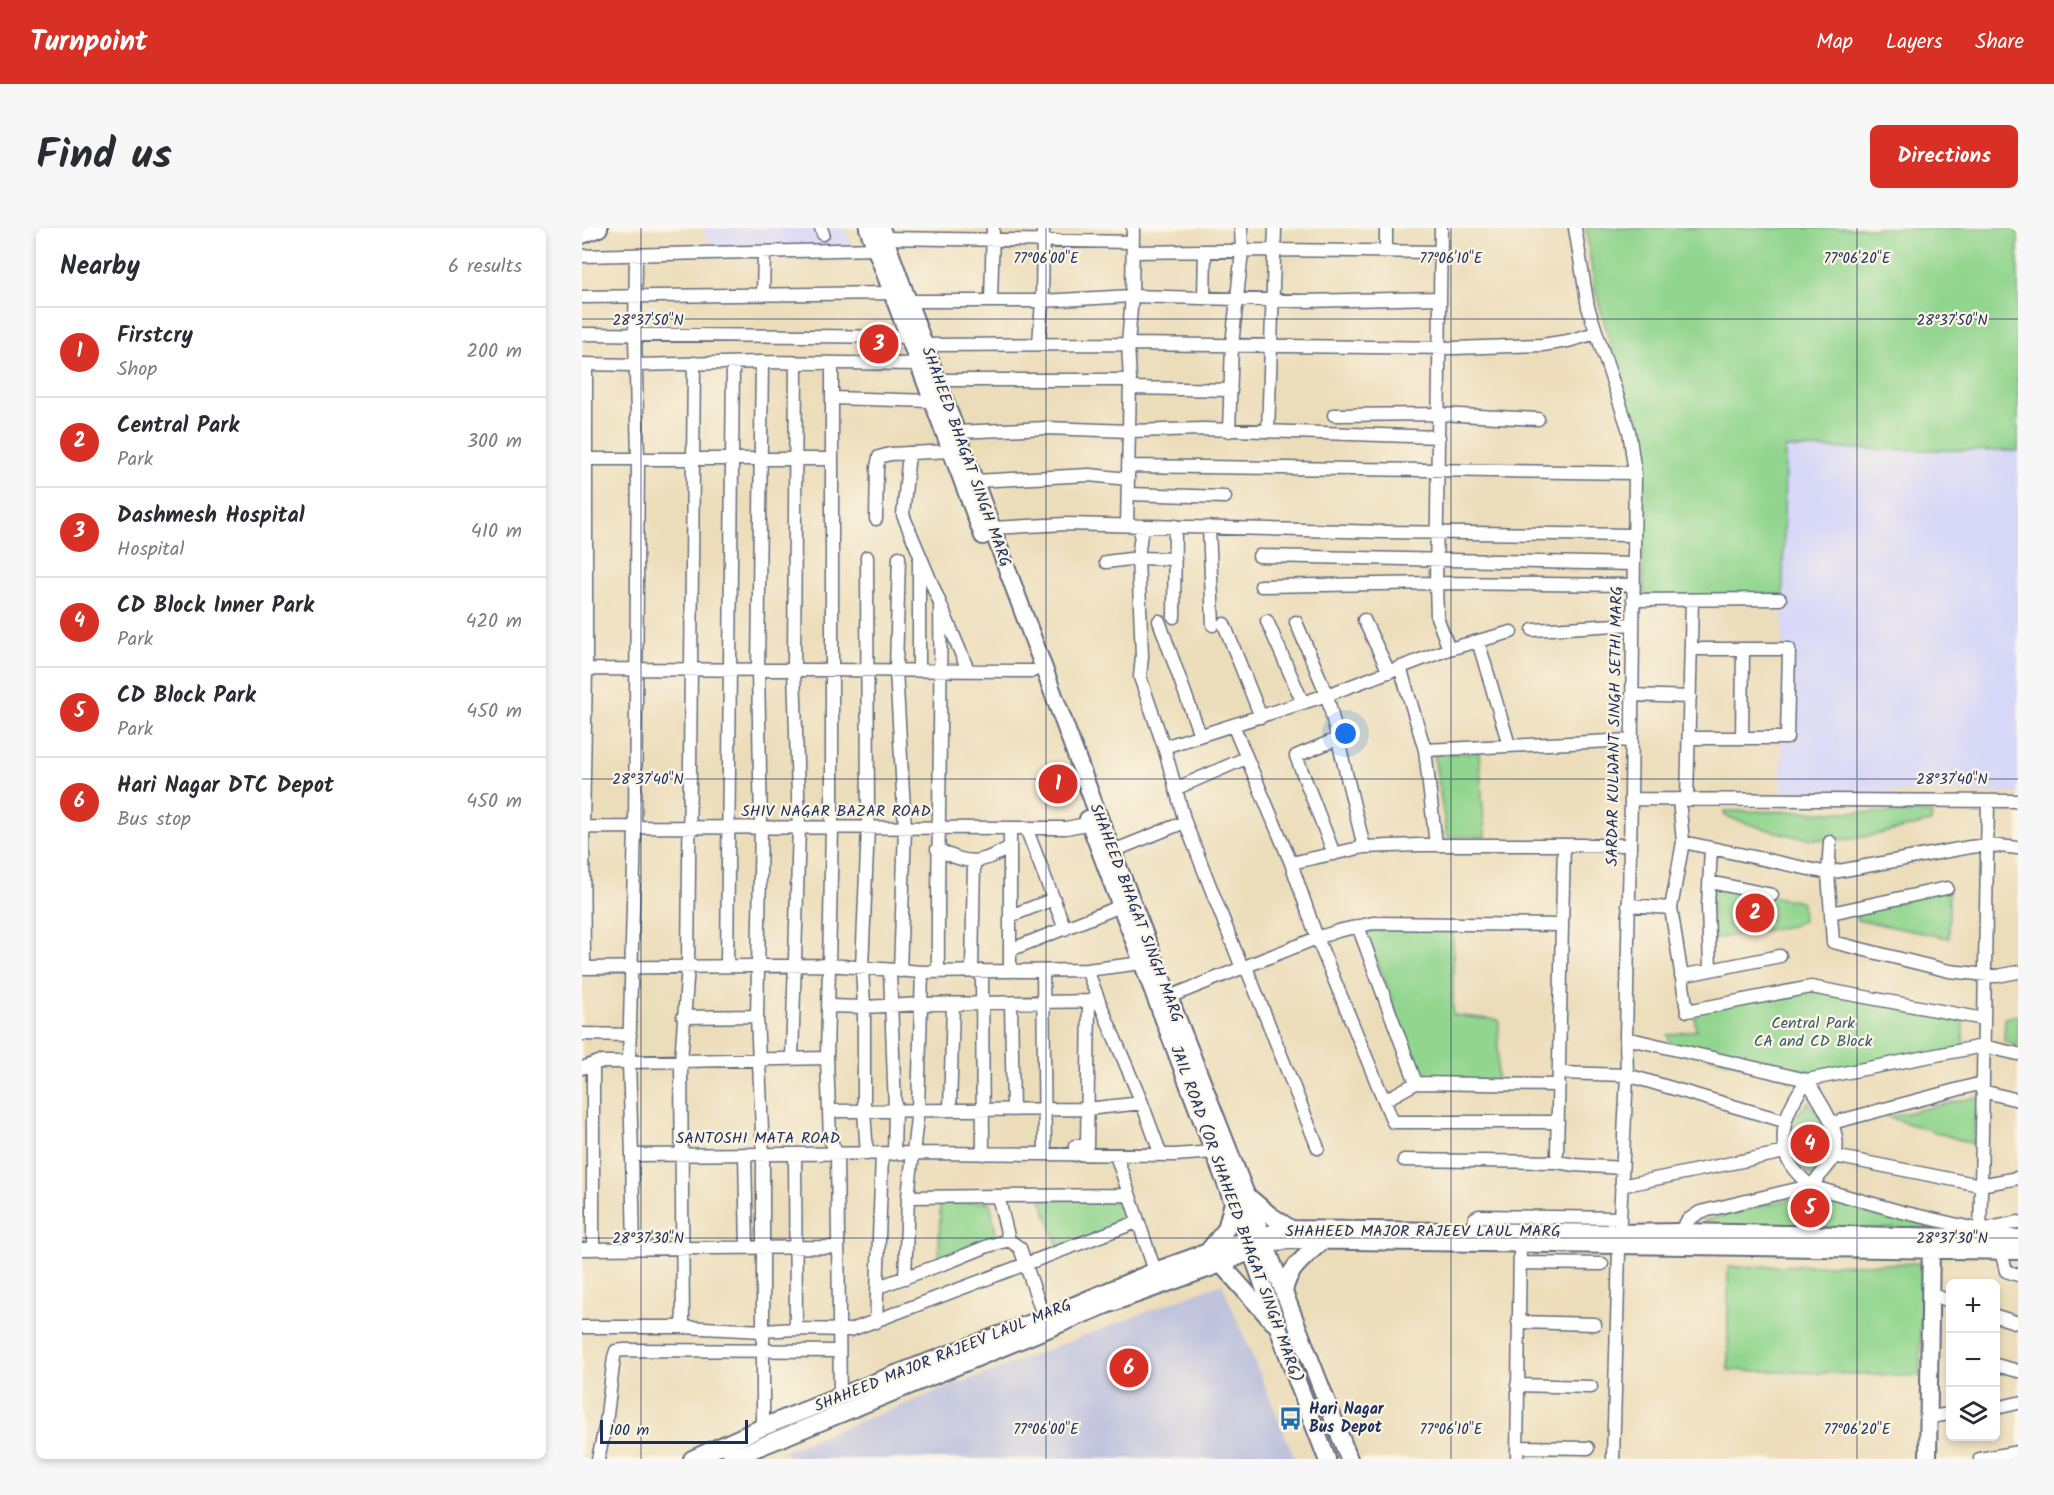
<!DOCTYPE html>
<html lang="en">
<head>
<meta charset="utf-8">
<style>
	:root { --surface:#fff; --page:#f7f7f7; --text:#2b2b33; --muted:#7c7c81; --line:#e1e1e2; --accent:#d93025 }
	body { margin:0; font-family:Kalam,sans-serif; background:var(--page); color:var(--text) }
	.controls { position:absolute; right:18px; bottom:18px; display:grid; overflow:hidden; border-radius:9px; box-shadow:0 3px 9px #0003 }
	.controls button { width:54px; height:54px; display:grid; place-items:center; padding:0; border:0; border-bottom:2px solid var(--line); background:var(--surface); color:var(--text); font:30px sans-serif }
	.scale { position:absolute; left:18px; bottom:15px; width:148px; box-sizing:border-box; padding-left:6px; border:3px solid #1b2f5e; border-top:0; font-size:16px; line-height:21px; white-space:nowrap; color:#1b2f5e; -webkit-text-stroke:4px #fcf5e5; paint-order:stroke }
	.you { position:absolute; left:764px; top:506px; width:21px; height:21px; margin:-15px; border:4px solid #fff; border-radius:50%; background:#1a73e8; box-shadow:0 0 0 9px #1a73e833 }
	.badge { display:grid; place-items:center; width:39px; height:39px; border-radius:50%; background:var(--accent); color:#fff; font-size:20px; font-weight:700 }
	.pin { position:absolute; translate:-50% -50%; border:3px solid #fff; box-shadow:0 2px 6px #0006 }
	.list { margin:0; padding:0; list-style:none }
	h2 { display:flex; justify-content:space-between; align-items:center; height:78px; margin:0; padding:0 24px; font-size:26px }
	h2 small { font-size:20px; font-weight:400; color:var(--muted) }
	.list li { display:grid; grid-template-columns:39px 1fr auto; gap:18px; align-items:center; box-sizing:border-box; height:90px; padding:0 24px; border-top:2px solid var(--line) }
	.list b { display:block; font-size:22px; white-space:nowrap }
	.list p { margin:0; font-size:20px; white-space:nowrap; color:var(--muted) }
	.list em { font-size:20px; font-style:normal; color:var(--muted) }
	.icon { flex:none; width:33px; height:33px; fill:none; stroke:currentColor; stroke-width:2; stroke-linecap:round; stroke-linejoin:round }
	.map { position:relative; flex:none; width:1436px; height:1231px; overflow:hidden; border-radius:9px }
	header { display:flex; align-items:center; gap:36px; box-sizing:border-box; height:84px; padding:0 30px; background:var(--accent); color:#fff }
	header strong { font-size:28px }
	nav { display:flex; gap:33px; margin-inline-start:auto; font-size:21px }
	.intro { display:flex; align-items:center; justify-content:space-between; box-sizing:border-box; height:144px; padding:0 36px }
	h1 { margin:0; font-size:42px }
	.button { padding:15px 27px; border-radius:9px; background:var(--accent); color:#fff; font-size:21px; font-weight:700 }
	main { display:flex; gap:36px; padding:0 36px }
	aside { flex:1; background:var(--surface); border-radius:9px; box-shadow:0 3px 9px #0003 }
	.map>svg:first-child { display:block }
	.built { fill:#d7d7f8 }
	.industrial { fill:#bfc2dd }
	.green { fill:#91d58e; stroke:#568276; stroke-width:1.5 }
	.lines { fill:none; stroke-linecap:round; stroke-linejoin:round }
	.street-casing { stroke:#646c7e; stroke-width:15 }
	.secondary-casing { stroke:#646c7e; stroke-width:20 }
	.street { stroke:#fff; stroke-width:12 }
	.secondary { stroke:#fff; stroke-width:16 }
	.ticks { fill:none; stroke:#1b2f5e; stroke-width:1.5; stroke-opacity:0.45 }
	.labels { text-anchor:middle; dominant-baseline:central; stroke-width:4.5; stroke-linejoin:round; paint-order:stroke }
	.street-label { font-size:16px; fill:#1b2f5e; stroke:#fcf5e5 }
	.park-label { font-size:16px; fill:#38586a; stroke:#fcf5e5 }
	.poi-label { font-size:16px; font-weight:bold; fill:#1b2f5e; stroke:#fcf5e5; text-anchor:start }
	.ticks-label { font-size:15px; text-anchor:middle; fill:#1b2f5e; stroke:#fcf5e5; stroke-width:4.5; stroke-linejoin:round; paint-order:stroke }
</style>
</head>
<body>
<header>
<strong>Turnpoint</strong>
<nav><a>Map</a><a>Layers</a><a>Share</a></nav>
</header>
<div class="intro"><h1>Find us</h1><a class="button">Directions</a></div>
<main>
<aside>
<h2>Nearby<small>6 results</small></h2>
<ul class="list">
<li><span class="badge">1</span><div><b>Firstcry</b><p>Shop</p></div><em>200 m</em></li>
<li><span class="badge">2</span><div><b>Central Park</b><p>Park</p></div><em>300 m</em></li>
<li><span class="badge">3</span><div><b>Dashmesh Hospital</b><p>Hospital</p></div><em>410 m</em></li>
<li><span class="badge">4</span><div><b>CD Block Inner Park</b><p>Park</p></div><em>420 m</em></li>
<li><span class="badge">5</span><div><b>CD Block Park</b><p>Park</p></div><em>450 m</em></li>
<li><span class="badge">6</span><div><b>Hari Nagar DTC Depot</b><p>Bus stop</p></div><em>450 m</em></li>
</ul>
</aside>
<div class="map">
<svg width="1436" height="1231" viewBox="0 0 1436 1231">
	<rect width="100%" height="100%" fill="#fcf5e5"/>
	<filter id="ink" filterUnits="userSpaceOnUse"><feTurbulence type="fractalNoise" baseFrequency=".0167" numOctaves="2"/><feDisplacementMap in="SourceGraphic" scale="12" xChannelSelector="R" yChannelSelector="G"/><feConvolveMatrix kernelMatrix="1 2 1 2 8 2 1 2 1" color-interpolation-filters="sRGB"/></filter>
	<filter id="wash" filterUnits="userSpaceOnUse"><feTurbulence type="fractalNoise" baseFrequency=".008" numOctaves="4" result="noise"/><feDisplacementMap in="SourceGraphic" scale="24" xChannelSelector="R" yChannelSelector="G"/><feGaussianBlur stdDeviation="1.35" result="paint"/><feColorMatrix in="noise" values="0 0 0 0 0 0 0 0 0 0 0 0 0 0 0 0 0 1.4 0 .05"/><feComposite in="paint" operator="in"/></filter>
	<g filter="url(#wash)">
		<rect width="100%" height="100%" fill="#ecddba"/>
		<path class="built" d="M120 0H262L276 31 133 27Z
			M1202 220 1436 223V565L1199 563Z"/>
		<path class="industrial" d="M640 1055 713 1231H219L198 1224Z"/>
		<path class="green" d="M1004 0H1436V223L1203 220 1201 373 1062 371 1058 220 1012 58Z
			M897 524 903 608 865 609 852 527Z
			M1142 583 1350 585 1349 594C1316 601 1281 612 1248 612 1213 612 1176 599 1143 588Z
			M1129 656 1220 674 1221 693 1209 698 1131 711Z
			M1367 659V710L1275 692 1273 683Z
			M803 701 871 703V787L917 792 915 853 836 855 816 796 803 751 783 706Z
			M1228 757 1380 789 1382 820 1224 854 1088 818 1086 807 1114 802 1112 783Z
			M1436 787V818L1422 814 1423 790Z
			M1395 869 1391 916 1306 889Z
			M1226 874 1248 898C1248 922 1250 932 1229 948L1215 935 1207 923 1208 894Z
			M1226 967 1340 994 1349 995 1345 1001 1116 999 1124 992Z
			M459 971 538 972 550 999 478 1023Z
			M408 974 415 1011 357 1036 358 975Z
			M1339 1035 1338 1148 1146 1142V1039Z"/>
	</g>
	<g filter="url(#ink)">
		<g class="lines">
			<defs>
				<path id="street" d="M239 0 241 6
					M804 0V23
					M859 0 854 355 855 389 867 421
					M993 0 1006 79 1047 203 1053 245 1049 571 1044 810 1045 847 1038 990 1031 1231
					M303 10 551 14
					M551 24 692 22 859 24
					M54 27 53 106 56 230 53 599 47 834 50 927 332 925 593 927 632 924
					M0 28 294 21
					M181 67 182 24
					M0 69 310 65
					M622 70 623 23
					M326 73H460L550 68 722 73 858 70
					M409 73 411 0
					M0 106 326 109
					M457 116 460 73 461 0
					M343 117 546 116 873 120 960 117 986 113 1014 105
					M180 134 176 441 179 599 175 788 181 926V1199
					M0 136 54 137 180 134 337 136
					M356 152H548
					M548 160 649 162
					M250 170 350 173
					M752 187 857 186 956 191
					M647 203 650 117 660 23 659 0
					M375 204 464 200 547 203 622 201 857 209
					M686 204 693 0
					M327 225 321 287 386 442
					M0 231H249
					M546 238 1053 245
					M393 253 507 247 546 251
					M546 266 643 269
					M294 291 295 239 297 229 308 226 369 223
					M545 297 548 152 546 116 550 68 551 0
					M560 298 556 330 560 428 558 449 582 519 603 594 660 740
					M627 299 631 397
					M410 300 484 296 803 304 1052 307
					M677 328 1052 336
					M285 329 286 599 280 739 282 779V883L285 926
					M317 329 314 442 323 600 318 743
					M337 333V442
					M524 334 556 330 593 331
					M679 358 854 355 1051 357
					M1051 372 1198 371
					M592 389 593 298
					M782 392 807 444
					M577 393 618 507
					M685 393 721 475
					M714 394 745 467 782 619
					M642 396 679 489
					M951 402 1051 396
					M896 413 927 517
					M818 439 843 522 854 617
					M0 441 451 443
					M1050 467 1108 469
					M651 497 709 635
					M1107 510H1205L1207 421H1109
					M1160 510 1161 421
					M582 519 745 467 867 421 929 404
					M843 522 1050 512
					M593 561 664 530
					M1049 571 1436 573
					M1097 571 1101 614 1246 645 1388 619 1407 617 1436 620
					M1105 571 1110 372
					M0 599 484 600 514 594
					M444 600 483 701
					M1248 614 1246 645 1251 714 1367 743 1415 748 1436 744
					M355 621C387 638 398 636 428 619
					M531 623 603 594
					M752 626 714 528 755 511
					M1128 654 1190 667
					M1046 677 1089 680 1101 614
					M1089 680 1105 783 1229 759 1402 791
					M1249 685 1365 660
					M428 688 472 671
					M776 698 834 855
					M428 722 539 678
					M145 738 151 135
					M664 739 736 920
					M0 740 246 737 340 744 505 742 560 735
					M2 740 1 599 4 441V137
					M1128 742 1126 679 1129 620
					M308 743 313 881 312 926
					M356 743C355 620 360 497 358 375
					M390 743 392 634
					M400 743 401 926
					M428 743V600
					M461 743 463 926
					M1099 748 1198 728
					M587 769 735 710 756 703 791 695 980 697 982 617
					M517 773 560 875 579 927
					M429 775 431 882
					M247 778 282 779 341 776 517 773 505 742
					M101 789 175 788
					M0 806 48 807
					M1044 810 1225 852 1401 818 1436 826
					M210 830 217 599 212 441 214 135
					M245 830 248 911 255 926 258 1169
					M11 836V1021
					M0 840 16 834H47L245 830 250 599V136
					M977 845 1045 847 1202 893
					M1225 852C1236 872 1263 905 1252 929 1246 940 1236 950 1228 958 1219 949 1205 937 1203 923 1197 896 1210 874 1225 852Z
					M1400 863 1436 872
					M803 872 834 855 977 857
					M368 882 371 776
					M247 883 505 881 560 875
					M976 894H811L735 710 709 635 782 619 837 617H1048
					M1250 895 1400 855
					M975 925 980 697
					M163 926 165 1020
					M213 926 214 1101
					M50 927 52 1021
					M493 927V918H505L507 773
					M534 927 573 1043
					M1252 928 1398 957 1436 950
					M822 932 975 934 993 937 1040 940
					M1039 958 1203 924
					M416 968 547 967
					M326 969 416 968 427 1012
					M889 1003 893 990 897 988 1038 990
					M1097 1004 1106 992 1118 984 1228 958 1320 984 1398 1002 1436 994
					M1398 1016 1406 573
					M0 1021 256 1019
					M1419 1023 1424 1043 1436 1047
					M938 1035 1020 1036
					M323 1050 326 969 336 881 340 744
					M296 1059 369 1033 406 1018 427 1012 438 1020 462 1090
					M1348 1066 1368 1073
					M1414 1088 1436 1095
					M294 1094 300 926
					M936 1094 1013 1096
					M0 1099H101L181 1103 214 1101 269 1102 555 994
					M101 1099 99 833 106 738 112 135
					M1414 1137 1436 1143
					M935 1157 1009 1159
					M1414 1180 1436 1175
					M1347 1189 1368 1186
					M935 1219 1006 1220
					M16 1231 24 1195 32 1129 34 1123 42 1122 257 1123
					M935 1231 938 1016
					M1398 1231 1436 1224"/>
				<path id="secondary" d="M286 0 401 308
					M299 0 518 592 767 1231
					M0 7 17 0
					M506 591 666 1014 715 1153 745 1231
					M669 971 688 987 709 1001
					M627 1022 644 1001 651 975
					M639 1036 691 1094
					M702 1066C704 1041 724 1029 740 1013
					M110 1231 181 1199 306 1149 462 1090 573 1043 648 1016 666 1014 701 1001 1037 1005 1097 1004 1436 1010
					M148 1231 524 1077 639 1036 684 1017 706 1012 1436 1023
					M1346 1231 1349 1013"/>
			</defs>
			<use href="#street" class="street-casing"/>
			<use href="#secondary" class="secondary-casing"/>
			<use href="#street" class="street"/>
			<use href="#secondary" class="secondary"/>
		</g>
	</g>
	<path class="ticks" d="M59 0V1231M464 0V1231M869 0V1231M1275 0V1231M0 91H1436M0 551H1436M0 1010H1436"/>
	<defs>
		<symbol id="bus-bare" viewBox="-9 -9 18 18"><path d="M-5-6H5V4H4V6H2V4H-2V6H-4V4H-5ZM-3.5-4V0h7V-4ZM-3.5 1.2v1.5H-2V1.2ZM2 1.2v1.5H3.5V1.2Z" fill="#1f6fb2" stroke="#fcf5e5" stroke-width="2.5" paint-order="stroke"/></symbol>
	</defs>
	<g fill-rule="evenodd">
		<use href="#bus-bare" x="692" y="1174" width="33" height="33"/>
	</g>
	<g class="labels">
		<g class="street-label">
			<text transform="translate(384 229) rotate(70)">SHAHEED BHAGAT SINGH MARG</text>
			<text transform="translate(1033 498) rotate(-89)">SARDAR KULWANT SINGH SETHI MARG</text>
			<text x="254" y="583">SHIV NAGAR BAZAR ROAD</text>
			<text transform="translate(554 685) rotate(69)">SHAHEED BHAGAT SINGH MARG</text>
			<text x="176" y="910">SANTOSHI MATA ROAD</text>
			<text transform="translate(654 986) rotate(70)">JAIL ROAD (OR SHAHEED BHAGAT SINGH MARG)</text>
			<text x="841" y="1003">SHAHEED MAJOR RAJEEV LAUL MARG</text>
			<text transform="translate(361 1128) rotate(-22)">SHAHEED MAJOR RAJEEV LAUL MARG</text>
		</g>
		<g class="park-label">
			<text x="1231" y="795">Central Park<tspan x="1231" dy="18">CA and CD Block</tspan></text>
		</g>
		<g class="poi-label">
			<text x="727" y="1181">Hari Nagar<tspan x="727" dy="18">Bus Depot</tspan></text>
		</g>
	</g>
	<g class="ticks-label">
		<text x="464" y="35">77°06'00"E</text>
		<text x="869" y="35">77°06'10"E</text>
		<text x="1275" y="35">77°06'20"E</text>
		<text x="66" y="97">28°37'50"N</text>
		<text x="1370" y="97">28°37'50"N</text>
		<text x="66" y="556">28°37'40"N</text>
		<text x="1370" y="556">28°37'40"N</text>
		<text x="66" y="1015">28°37'30"N</text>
		<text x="1370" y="1015">28°37'30"N</text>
		<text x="464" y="1206">77°06'00"E</text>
		<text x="869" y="1206">77°06'10"E</text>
		<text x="1275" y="1206">77°06'20"E</text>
	</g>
</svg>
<div class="controls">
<button>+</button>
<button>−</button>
<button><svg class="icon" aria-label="layers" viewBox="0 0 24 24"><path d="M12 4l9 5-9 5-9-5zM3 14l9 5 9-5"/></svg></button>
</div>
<div class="scale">100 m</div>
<div class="you"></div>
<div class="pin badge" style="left:476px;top:556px">1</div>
<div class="pin badge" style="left:1173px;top:685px">2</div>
<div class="pin badge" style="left:297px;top:116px">3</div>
<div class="pin badge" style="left:1228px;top:916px">4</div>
<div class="pin badge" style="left:1228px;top:980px">5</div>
<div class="pin badge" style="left:547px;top:1140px">6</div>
</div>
</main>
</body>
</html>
